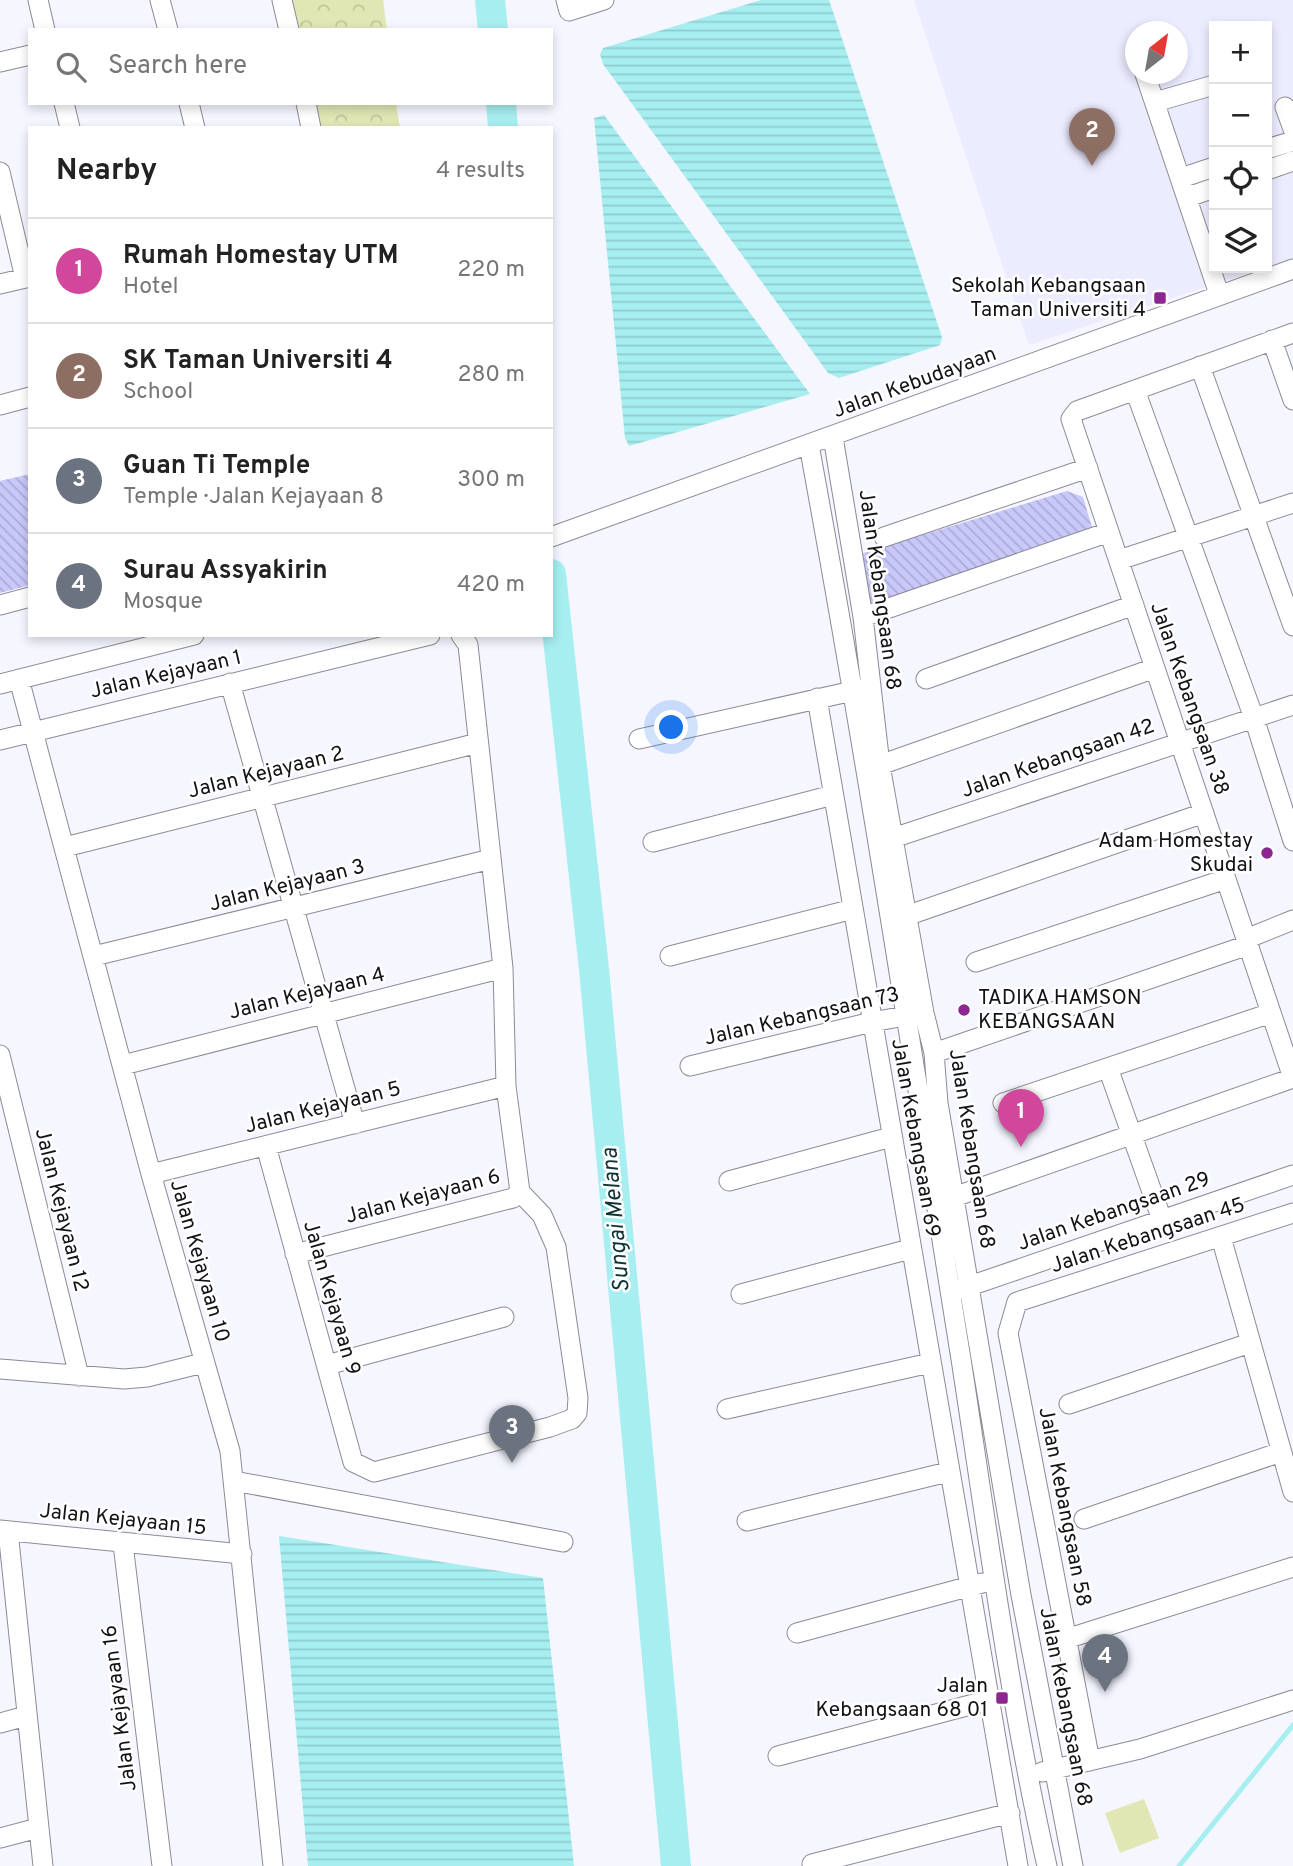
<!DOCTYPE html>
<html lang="en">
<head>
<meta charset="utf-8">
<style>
	:root { --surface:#fff; --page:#f2f2f2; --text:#222; --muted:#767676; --line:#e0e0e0; --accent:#0b8043 }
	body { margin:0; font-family:Overpass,sans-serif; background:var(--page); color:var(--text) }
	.controls { position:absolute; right:21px; top:21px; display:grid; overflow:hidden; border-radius:0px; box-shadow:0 4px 10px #0003 }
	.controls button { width:63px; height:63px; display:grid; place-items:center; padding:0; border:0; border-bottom:2px solid var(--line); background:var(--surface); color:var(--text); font:35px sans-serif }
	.compass { position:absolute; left:1125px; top:21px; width:63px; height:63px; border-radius:50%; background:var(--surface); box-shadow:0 4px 10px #0003; rotate:31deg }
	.you { position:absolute; left:672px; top:728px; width:24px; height:24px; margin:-18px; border:5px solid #fff; border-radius:50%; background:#1a73e8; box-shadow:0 0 0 10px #1a73e833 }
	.badge { display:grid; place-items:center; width:46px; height:46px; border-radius:50%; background:var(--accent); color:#fff; font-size:23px; font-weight:700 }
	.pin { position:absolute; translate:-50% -58px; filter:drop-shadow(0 2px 4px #0008) }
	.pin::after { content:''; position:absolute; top:37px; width:24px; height:21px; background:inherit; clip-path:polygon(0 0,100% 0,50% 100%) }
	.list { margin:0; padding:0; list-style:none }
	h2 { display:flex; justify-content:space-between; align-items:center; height:91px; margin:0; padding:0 28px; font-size:30px }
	h2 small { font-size:23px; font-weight:400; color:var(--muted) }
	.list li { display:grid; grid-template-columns:46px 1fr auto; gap:21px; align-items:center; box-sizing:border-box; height:105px; padding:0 28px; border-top:2px solid var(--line) }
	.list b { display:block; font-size:26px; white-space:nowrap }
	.list p { margin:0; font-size:23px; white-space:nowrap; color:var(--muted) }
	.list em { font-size:23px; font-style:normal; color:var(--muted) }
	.icon { flex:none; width:38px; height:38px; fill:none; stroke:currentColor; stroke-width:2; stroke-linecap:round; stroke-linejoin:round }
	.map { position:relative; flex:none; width:1293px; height:1866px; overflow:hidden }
	.search { position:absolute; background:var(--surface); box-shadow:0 4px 10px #0003; left:28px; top:28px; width:525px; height:77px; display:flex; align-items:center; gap:18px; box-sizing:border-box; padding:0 24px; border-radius:0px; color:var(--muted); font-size:26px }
	.panel { position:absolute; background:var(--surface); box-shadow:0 4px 10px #0003; left:28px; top:126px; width:525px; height:511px; border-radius:0px }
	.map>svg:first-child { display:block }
	.built { fill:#ececff; fill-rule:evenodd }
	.grass { fill:#e0e7b4 }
	.forest { fill:url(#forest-crowns) }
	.water { fill:url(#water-rules) }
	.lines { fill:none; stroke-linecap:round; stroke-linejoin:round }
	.stream { stroke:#a7eef1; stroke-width:5 }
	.river { stroke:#a7eef1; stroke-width:30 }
	.building { fill:url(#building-back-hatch) }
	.minor-casing { stroke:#8b8b95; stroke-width:21 }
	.minor { stroke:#fff; stroke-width:19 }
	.poi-dot { fill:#8b278f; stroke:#fff; stroke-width:2.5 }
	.labels { text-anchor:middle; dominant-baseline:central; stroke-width:5; stroke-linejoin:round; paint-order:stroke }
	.poi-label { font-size:21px; fill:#131317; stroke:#fff; text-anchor:end }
	.street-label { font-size:21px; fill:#131317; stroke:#fff }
	.water-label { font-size:23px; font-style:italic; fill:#103435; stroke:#fff }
</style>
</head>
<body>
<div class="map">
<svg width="1293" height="1866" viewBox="0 0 1293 1866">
	<defs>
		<pattern id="forest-crowns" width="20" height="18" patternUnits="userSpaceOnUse" patternTransform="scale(1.75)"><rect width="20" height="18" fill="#e0e7b4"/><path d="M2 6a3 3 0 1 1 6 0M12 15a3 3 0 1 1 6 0" fill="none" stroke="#bfc59a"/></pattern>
		<pattern id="water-rules" width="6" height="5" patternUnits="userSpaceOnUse" patternTransform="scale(1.75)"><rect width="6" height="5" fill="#a7eef1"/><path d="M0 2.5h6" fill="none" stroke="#8fcbce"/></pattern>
		<pattern id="building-back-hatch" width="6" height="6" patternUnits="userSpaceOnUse" patternTransform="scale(1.75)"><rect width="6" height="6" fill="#c9c8fb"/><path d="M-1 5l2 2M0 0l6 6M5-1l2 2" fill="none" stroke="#acabd6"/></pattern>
	</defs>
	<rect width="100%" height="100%" fill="#f5f6ff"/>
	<path class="built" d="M914 0H1293V258L1267 267V26H1214V268H1264L1029 345ZM1136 32H1178V74H1136Z"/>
	<path class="grass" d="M1144 1799 1159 1838 1120 1853 1105 1813Z"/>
	<path class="forest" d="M291 0H383L387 30H298Z
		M316 103H396L400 128H322Z"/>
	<path class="water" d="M761 0H829L942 337 940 345 839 378 828 373 603 64 600 54 603 48Z
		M604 115 810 394 629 446 625 438 594 118Z
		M279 1536 543 1578 574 1866H308Z"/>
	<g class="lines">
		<path class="stream" d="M1179 1866 1293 1725"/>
		<path class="river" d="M490 0 493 30
			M501 103 503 128
			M551 574 594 969 676 1866"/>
	</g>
	<path class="building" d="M30 474V585L0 593V481Z
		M1067 491 1083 497 1094 534 868 613 857 555Z"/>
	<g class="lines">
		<defs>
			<path id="minor" d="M38 0 45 30
				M160 0 168 30
				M282 0 289 30
				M566 0 569 11 604 0
				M0 62 30 55
				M1145 74 1219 294
				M1155 102 1214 85
				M64 103 70 128
				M189 103 195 128
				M306 103 311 128
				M1285 107 1293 129
				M1267 149 1293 141
				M1267 170 1293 161
				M0 172 25 278
				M1181 178 1214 167
				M1188 197 1214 188
				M0 284 30 277
				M1272 340 1293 400
				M1200 366 1293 626
				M1135 390 1254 718 1293 841
				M0 405 30 397
				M833 437 863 617 880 765 924 1013 934 1053 938 1103 1021 1595 1073 1866
				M809 445C865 749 912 1054 961 1359 987 1528 1009 1699 1047 1866
				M551 537 1293 269
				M884 537 1088 468
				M1119 560 1293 503
				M0 605 30 597
				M863 617 1109 532
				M461 635 468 645 503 968 506 1086 520 1192
				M19 679 151 1174 230 1451 273 1866
				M926 679 1134 605
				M230 683 355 1124
				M0 684 194 635
				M817 698 1018 1866
				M639 739 866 688
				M0 740 430 635
				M880 765 1155 668
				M653 842 833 795
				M881 842 1293 705
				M65 847 478 743
				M906 916 1204 813
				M1246 939 1293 920
				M94 956 491 859
				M670 956 853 909
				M976 962 1226 879
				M934 1053 1248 945
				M0 1055 79 1376
				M123 1065 503 968
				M690 1066 872 1022 916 1014
				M1108 1068 1162 1220
				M1003 1103 1271 1013
				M266 1146 353 1462 374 1472 550 1427 572 1419 577 1413 578 1398 556 1247 542 1215 520 1192
				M151 1174 506 1086
				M729 1181 891 1137
				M954 1197 1293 1078 1071 419 1077 411 1293 333
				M1221 1237 1293 1492
				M295 1254 513 1198 520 1192
				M961 1289 1293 1175
				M741 1294 910 1249
				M327 1365 504 1317
				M0 1369 124 1379 147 1377 203 1363
				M1069 1404 1250 1343
				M727 1409 930 1363
				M234 1481 563 1542
				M1084 1519 1281 1452
				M747 1521 948 1472
				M0 1530 242 1554
				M8 1531 43 1866
				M123 1544 162 1866
				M797 1633 982 1583
				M1066 1639 1293 1567
				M0 1723 26 1716
				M778 1756 989 1700
				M1090 1761 1008 1333 1017 1302 1293 1213
				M1042 1772 1140 1749 1293 1700
				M0 1838 38 1828
				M812 1864 1010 1813"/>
		</defs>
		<use href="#minor" class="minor-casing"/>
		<use href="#minor" class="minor"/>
	</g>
	<g class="poi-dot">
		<rect x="1153" y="291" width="14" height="14" rx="3.5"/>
		<circle cx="1267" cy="853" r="7"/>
		<circle cx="964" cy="1010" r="7"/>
		<rect x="995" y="1691" width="14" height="14" rx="3.5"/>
	</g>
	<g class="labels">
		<g class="poi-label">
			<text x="1146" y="286">Sekolah Kebangsaan<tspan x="1146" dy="24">Taman Universiti 4</tspan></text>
			<text x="1253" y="841">Adam Homestay<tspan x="1253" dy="24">Skudai</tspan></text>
			<text x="978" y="998" text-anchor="start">TADIKA HAMSON<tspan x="978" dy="24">KEBANGSAAN</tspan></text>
			<text x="988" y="1686">Jalan<tspan x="988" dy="24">Kebangsaan 68 01</tspan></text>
		</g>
		<g class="street-label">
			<text transform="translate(915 383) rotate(-20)">Jalan Kebudayaan</text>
			<text transform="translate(879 590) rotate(82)">Jalan Kebangsaan 68</text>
			<text transform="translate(166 675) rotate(-13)">Jalan Kejayaan 1</text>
			<text transform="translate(1189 699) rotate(71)">Jalan Kebangsaan 38</text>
			<text transform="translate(1058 759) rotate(-19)">Jalan Kebangsaan 42</text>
			<text transform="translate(266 773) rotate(-14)">Jalan Kejayaan 2</text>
			<text transform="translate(287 886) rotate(-14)">Jalan Kejayaan 3</text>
			<text transform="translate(307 994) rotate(-14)">Jalan Kejayaan 4</text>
			<text transform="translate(802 1017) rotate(-13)">Jalan Kebangsaan 73</text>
			<text transform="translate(323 1108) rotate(-14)">Jalan Kejayaan 5</text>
			<text transform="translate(915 1138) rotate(80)">Jalan Kebangsaan 69</text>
			<text transform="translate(971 1149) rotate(81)">Jalan Kebangsaan 68</text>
			<text transform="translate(423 1197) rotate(-15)">Jalan Kejayaan 6</text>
			<text transform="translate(61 1210) rotate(76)">Jalan Kejayaan 12</text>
			<text transform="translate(1114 1212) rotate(-19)">Jalan Kebangsaan 29</text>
			<text transform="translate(1148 1236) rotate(-18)">Jalan Kebangsaan 45</text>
			<text transform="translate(199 1261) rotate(74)">Jalan Kejayaan 10</text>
			<text transform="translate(331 1298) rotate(74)">Jalan Kejayaan 9</text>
			<text transform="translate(1064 1507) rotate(79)">Jalan Kebangsaan 58</text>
			<text transform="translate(123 1520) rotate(6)">Jalan Kejayaan 15</text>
			<text transform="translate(1065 1707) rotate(79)">Jalan Kebangsaan 68</text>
			<text transform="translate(120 1708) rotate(-97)">Jalan Kejayaan 16</text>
		</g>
		<g class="water-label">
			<text transform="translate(617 1220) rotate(-95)">Sungai Melana</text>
		</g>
	</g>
</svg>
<div class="controls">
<button>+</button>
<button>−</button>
<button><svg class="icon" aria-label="locate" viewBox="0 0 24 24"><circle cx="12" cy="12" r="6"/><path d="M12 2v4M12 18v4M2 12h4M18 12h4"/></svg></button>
<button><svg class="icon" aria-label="layers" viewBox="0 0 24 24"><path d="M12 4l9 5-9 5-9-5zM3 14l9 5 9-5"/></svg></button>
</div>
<svg class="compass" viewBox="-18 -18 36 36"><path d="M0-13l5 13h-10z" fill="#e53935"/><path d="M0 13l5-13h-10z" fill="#767676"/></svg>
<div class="you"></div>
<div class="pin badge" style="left:1021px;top:1147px;background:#d1479c">1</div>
<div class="pin badge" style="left:1092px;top:166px;background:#8d6e63">2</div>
<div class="pin badge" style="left:512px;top:1463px;background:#6b7280">3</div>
<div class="pin badge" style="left:1105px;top:1692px;background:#6b7280">4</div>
<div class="search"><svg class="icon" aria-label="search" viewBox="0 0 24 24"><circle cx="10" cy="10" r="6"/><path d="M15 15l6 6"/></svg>Search here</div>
<section class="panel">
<h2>Nearby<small>4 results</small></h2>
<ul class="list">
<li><span class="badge" style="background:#d1479c">1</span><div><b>Rumah Homestay UTM</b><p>Hotel</p></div><em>220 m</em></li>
<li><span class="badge" style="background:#8d6e63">2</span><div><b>SK Taman Universiti 4</b><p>School</p></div><em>280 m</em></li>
<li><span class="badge" style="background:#6b7280">3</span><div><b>Guan Ti Temple</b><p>Temple · Jalan Kejayaan 8</p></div><em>300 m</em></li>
<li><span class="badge" style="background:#6b7280">4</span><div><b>Surau Assyakirin</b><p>Mosque</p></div><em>420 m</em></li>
</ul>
</section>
</div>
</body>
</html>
